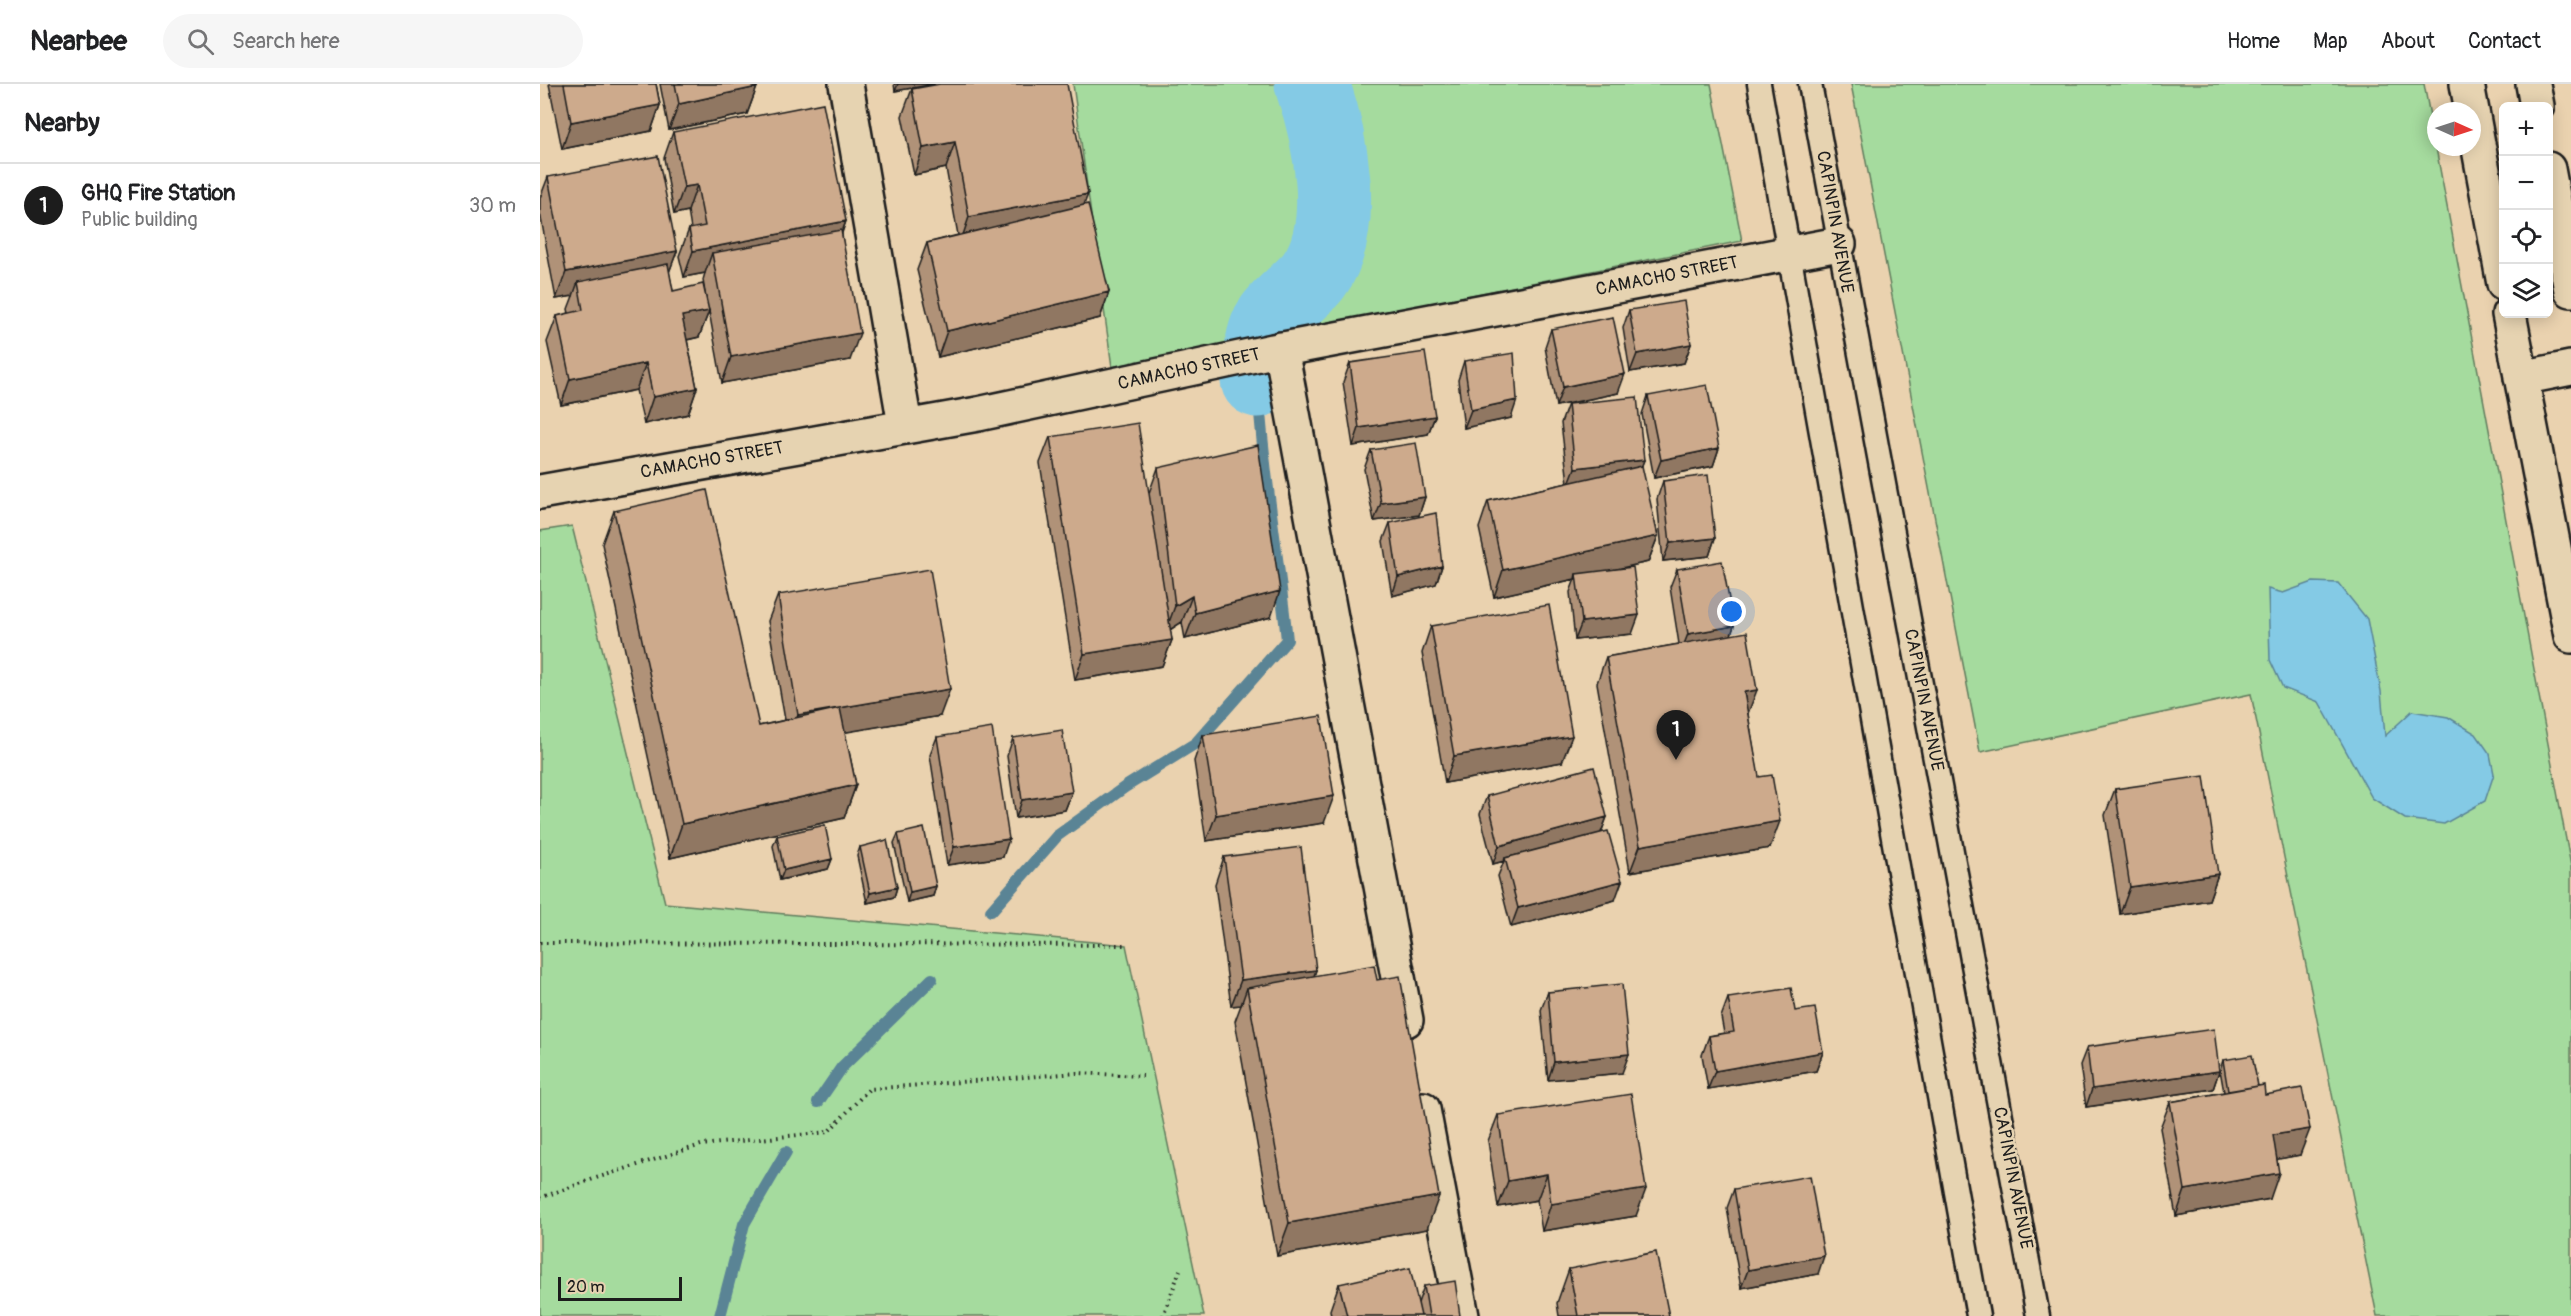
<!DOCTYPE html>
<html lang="en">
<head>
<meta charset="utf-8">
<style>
	:root { --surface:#fff; --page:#f6f6f6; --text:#202124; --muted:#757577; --line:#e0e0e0; --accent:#1c1c1c }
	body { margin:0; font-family:Pangolin,sans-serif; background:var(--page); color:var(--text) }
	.controls { position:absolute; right:18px; top:18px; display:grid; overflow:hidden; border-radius:9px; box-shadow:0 3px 15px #0003 }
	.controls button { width:54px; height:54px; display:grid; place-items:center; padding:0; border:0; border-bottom:2px solid var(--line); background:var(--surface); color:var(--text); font:30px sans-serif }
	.compass { position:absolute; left:1887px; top:18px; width:54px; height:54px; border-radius:50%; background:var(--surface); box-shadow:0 3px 15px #0003; rotate:93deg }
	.scale { position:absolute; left:18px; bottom:15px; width:124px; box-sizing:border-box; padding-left:6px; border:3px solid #1c1c1c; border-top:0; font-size:16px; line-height:21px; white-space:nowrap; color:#1c1c1c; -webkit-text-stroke:4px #e6d3b1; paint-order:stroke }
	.you { position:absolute; left:1192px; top:528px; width:21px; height:21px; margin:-15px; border:4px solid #fff; border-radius:50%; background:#1a73e8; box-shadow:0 0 0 9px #1a73e833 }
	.badge { display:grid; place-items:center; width:39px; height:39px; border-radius:50%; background:var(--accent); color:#fff; font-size:20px; font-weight:700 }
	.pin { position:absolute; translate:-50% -50px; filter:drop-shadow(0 2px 3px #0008) }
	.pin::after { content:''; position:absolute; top:32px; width:21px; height:18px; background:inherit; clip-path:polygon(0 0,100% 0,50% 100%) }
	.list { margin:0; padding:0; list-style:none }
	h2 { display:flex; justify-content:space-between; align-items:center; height:78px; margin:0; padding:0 24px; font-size:26px }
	h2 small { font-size:20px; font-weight:400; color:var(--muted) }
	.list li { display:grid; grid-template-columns:39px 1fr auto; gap:18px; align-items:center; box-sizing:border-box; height:84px; padding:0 24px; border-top:2px solid var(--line) }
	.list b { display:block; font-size:22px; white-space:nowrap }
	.list p { margin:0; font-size:20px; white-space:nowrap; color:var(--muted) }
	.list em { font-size:20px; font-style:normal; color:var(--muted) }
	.icon { flex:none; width:33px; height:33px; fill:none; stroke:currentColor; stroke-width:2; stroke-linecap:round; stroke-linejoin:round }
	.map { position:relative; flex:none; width:2031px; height:1232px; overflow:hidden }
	header { display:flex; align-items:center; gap:36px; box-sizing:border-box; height:84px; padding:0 30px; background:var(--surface); border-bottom:2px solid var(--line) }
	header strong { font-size:28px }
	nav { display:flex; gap:33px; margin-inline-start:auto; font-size:21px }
	.search { width:420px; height:54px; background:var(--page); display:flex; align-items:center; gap:15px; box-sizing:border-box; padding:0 21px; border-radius:33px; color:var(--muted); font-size:22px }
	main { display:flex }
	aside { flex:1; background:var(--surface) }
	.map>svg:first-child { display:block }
	.green { fill:#a5db9e; stroke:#607c5d; stroke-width:1.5 }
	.water { fill:#84cae5; stroke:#5a8495; stroke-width:1.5 }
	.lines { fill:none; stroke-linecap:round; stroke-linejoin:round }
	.stream { stroke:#5a8495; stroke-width:12 }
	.river { stroke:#84cae5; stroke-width:75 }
	.lane-casing { stroke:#1c1c1c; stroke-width:27 }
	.street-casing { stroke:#1c1c1c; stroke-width:38 }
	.secondary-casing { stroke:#1c1c1c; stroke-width:38 }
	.path { stroke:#1c1c1c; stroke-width:4; stroke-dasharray:1.5 4.5; stroke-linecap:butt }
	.lane { stroke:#e6d3b1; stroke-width:22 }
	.street { stroke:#e6d3b1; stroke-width:33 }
	.secondary { stroke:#e6d3b1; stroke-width:33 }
	.wall { fill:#b09278; stroke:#1c1c1c; stroke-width:1.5 }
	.shaded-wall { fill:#907762; stroke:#1c1c1c; stroke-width:1.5 }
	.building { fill:#cdaa8c; stroke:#1c1c1c; stroke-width:1.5 }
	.labels { text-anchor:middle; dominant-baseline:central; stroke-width:5; stroke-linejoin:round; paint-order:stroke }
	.street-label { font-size:18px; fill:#1c1c1c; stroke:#e6d3b1 }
</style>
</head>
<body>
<header>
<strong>Nearbee</strong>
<div class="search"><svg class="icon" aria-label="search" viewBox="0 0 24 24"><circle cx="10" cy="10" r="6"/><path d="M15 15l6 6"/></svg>Search here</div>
<nav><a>Home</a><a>Map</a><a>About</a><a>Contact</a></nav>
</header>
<main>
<aside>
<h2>Nearby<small></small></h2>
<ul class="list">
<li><span class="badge">1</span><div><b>GHQ Fire Station</b><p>Public building</p></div><em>30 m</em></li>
</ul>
</aside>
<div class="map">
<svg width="2031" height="1232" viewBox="0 0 2031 1232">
	<rect width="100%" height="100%" fill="#ead2af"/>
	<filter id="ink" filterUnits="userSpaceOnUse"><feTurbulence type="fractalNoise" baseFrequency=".0167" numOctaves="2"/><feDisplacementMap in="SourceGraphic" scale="12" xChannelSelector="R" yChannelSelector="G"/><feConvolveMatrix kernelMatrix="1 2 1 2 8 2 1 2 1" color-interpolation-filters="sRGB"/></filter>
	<g filter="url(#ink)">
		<path class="green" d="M533 0H1171L1202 157 572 283Z
			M1311 0H1884L2031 782V1232H1837L1711 610 1440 668Z
			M32 442 125 819 586 861 664 1232H0V447Z"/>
		<path class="water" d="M1773 498 1798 499 1827 535 1841 607 1845 652 1872 627 1908 633 1936 650 1950 670 1954 690 1945 717 1904 740 1865 735 1832 714 1779 618 1743 604 1730 576 1728 505 1743 509Z"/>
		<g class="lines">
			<path class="stream" d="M451 827 517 752 585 703 656 659 747 556C738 469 722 383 718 296
				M278 1018 302 983 392 895
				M180 1232 204 1140 246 1068"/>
			<path class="river" d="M718 296C721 279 721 257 728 242 734 227 764 205 774 191 809 143 790 52 772 0"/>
			<defs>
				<path id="lane" d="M1219 0 1438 1232
					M1270 0 1498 1232"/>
				<path id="street" d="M306 0 365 341
					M741 265 866 936
					M0 408 438 330 733 267 1299 160
					M883 1025 922 1232"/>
				<path id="secondary" d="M1927 0 1964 200
					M1993 0 1997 22
					M2008 85 2031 206
					M1969 230 2031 552
					M1981 294 2031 284"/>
			</defs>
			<use href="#lane" class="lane-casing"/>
			<use href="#street" class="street-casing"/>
			<use href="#secondary" class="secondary-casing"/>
			<path class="path" d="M0 859 586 861
				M0 1114 56 1094 161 1061 288 1048 329 1005 537 989 603 992
				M623 1232 640 1186"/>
			<use href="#lane" class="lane"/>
			<use href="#street" class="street"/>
			<use href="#secondary" class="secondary"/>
		</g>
		<path class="wall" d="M9 0H116L120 21 111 47 22 65Z
			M120 0H216L217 3 207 30 129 46Z
			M354 0H395L355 7Z
			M372 5 544 121 569 208 560 234 398 273 377 186 387 159 418 151 406 84 374 91 362 32Z
			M133 48 306 137 302 149 310 276 182 299 169 227 159 253 147 256 157 304 148 330 104 340 96 306 21 321 7 258 17 232 29 229 28 225 33 212 16 215 0 129V114L8 93 137 167 129 188 133 207 166 215 163 196 165 189 144 193 139 172 149 145H151L148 127 134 130 124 74Z
			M1089 226 1151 260 1144 279 1090 288 1083 244Z
			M1011 245 1078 309 1016 322 1005 263Z
			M924 277 971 334 924 344 918 296Z
			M810 279 895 332 888 350 813 362 803 298Z
			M1108 312 1179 364 1173 382 1114 394 1102 330Z
			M1028 320 1104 376 1101 383 1118 452 1108 478 1076 485 1092 550 1035 556 1030 508 1035 495 954 513 939 444 948 417 1028 399 1021 339Z
			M510 353 609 409 618 384 731 533 645 555 642 538 630 546 632 556 622 582 535 596 500 379Z
			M831 366 885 413 879 431 834 437 824 385Z
			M1123 397 1175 454 1169 472 1123 477 1117 415Z
			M74 427 219 642 245 636 228 537 238 511 400 632 305 648 316 701 304 734 130 774 62 460Z
			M850 439 902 482 896 500 852 512 843 457Z
			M1137 485 1194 542 1191 550 1208 630 1230 764 1090 788 1057 599 1066 573 1139 560 1130 503Z
			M891 542 1022 678 905 699 882 569Z
			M663 651 784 739 666 757 654 677Z
			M397 653 463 773 407 781 390 671Z
			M473 654 532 708 525 726 476 734 467 672Z
			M1575 705 1678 790 1669 816 1580 830 1565 731Z
			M947 712 1067 733 1061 749 1075 816 971 843 958 792 964 777 953 780 940 730Z
			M358 750 396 802 393 812 367 818 354 759Z
			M237 752 292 775 288 785 240 796 233 762Z
			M320 763 357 803 354 813 327 819 317 772Z
			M684 773 776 886 774 892 837 896 887 1145 737 1172 695 937 701 921 691 922 675 800Z
			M1008 908 1082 989 1008 996 1001 926Z
			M1188 914 1255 927 1283 968 1276 987 1168 1005 1162 971 1169 952 1184 949 1181 933Z
			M1547 963 1679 987 1673 1005 1546 1023 1540 981Z
			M1683 976 1718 1002 1725 1011 1760 1071 1737 1075 1730 1115 1636 1132 1620 1044 1630 1018 1684 1008 1680 986Z
			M958 1031 1096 1132 1002 1147 997 1116 958 1123 948 1057Z
			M1194 1105 1278 1190 1201 1204 1187 1124Z
			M1029 1185 1129 1232H1019L1017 1219Z
			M799 1200 878 1219 884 1202 920 1232H791L790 1226Z"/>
		<path class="shaded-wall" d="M358 0H395L355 7Z
			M217 3 207 30 129 46 139 20Z
			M120 21 111 47 22 65 31 38Z
			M415 58 406 84 374 91 383 64Z
			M157 101 148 127 134 130 144 103Z
			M548 110 538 137 420 160 429 133Z
			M306 137 296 164 172 169 165 189 144 193 153 167Z
			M137 167 127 194 38 198 33 212 16 215 26 188Z
			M569 208 560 234 398 273 407 247Z
			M169 227 159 253 133 259 142 232Z
			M320 249 310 276 182 299 191 273Z
			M1151 260 1144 279 1090 288 1097 270Z
			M106 279 96 306 21 321 30 295Z
			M1085 290 1078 309 1016 322 1023 303Z
			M157 304 148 330 104 340 113 313Z
			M977 316 971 334 924 344 931 326Z
			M895 332 888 350 813 362 819 344Z
			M1179 364 1173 382 1114 394 1121 376Z
			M1104 376 1097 394 1028 402 1035 384Z
			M885 413 879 431 834 437 841 419Z
			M1118 452 1108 478 1037 494 1036 490 1035 495 954 513 963 486Z
			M1175 454 1169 472 1123 477 1130 459Z
			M902 482 896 500 852 512 858 493Z
			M740 507 731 533 645 555 655 529Z
			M652 512 642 538 625 549 635 522Z
			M1099 531 1092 550 1035 556 1042 538Z
			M1194 542 1188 560 1141 568 1148 550Z
			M632 556 622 582 535 596 544 570Z
			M410 605 400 632 249 658 258 631Z
			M1217 606 1207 632 1204 608Z
			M1032 652 1022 678 905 699 914 672Z
			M316 701 304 734 130 774 142 740Z
			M532 708 525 726 476 734 482 716Z
			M794 712 784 739 666 757 676 731Z
			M1067 733 1060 751 965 774 964 777 953 780 959 762Z
			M1240 737 1230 764 1090 788 1100 762Z
			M469 755 463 773 407 781 414 763Z
			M292 775 288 785 240 796 244 786Z
			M1678 790 1669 816 1580 830 1590 803Z
			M1082 797 1075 816 971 843 978 824Z
			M396 802 393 812 367 818 370 808Z
			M357 803 354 813 327 819 330 809Z
			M776 886 767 912 707 904 701 921 691 922 701 896Z
			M1283 968 1276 987 1168 1005 1175 987Z
			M1089 970 1082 989 1008 996 1014 978Z
			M1679 987 1673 1005 1546 1023 1552 1005Z
			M1770 1045 1760 1071 1723 1078 1733 1051Z
			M1739 1089 1730 1115 1636 1132 1645 1106Z
			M1007 1090 997 1116 958 1123 968 1097Z
			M1106 1105 1096 1132 1002 1147 1011 1120Z
			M899 1112 887 1145 737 1172 749 1139Z
			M1284 1172 1278 1190 1201 1204 1208 1186Z"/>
		<path class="building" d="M24 0H116L120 21 31 38Z
			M135 0H216L217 3 139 20Z
			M400 0H527L548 110 429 133 415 58 383 64 372 5Z
			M283 19 306 137 153 167 149 145 165 142 157 101 144 103 133 48Z
			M118 72 137 167 26 188 8 93Z
			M548 120 569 208 407 247 387 159Z
			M301 146 320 249 191 273 172 169Z
			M128 180 133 207 163 200 169 227 142 232 157 304 113 313 106 279 30 295 17 232 43 226 38 198Z
			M1144 217 1151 260 1097 270 1089 226Z
			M1073 233 1085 290 1023 303 1011 245Z
			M885 268 895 332 819 344 810 279Z
			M974 269 977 316 931 326 924 277Z
			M1167 301 1179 364 1121 376 1108 312Z
			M1097 313 1104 376 1035 384 1028 320Z
			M598 339 632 556 544 570 510 353Z
			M876 359 885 413 841 419 831 366Z
			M718 361 740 507 655 529 652 512 635 522 618 384Z
			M1102 382 1118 452 963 486 948 417Z
			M1168 391 1175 454 1130 459 1123 397Z
			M167 406 219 642 300 624 316 701 142 740 74 427Z
			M896 429 902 482 858 493 850 439Z
			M1182 477 1194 542 1148 550 1137 485Z
			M1093 483 1099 531 1042 538 1036 490Z
			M390 485 410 605 258 631 238 511Z
			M1009 521 1032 652 914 672 891 542Z
			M1207 548 1217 606 1204 608 1219 693 1232 691 1240 737 1100 762 1066 573Z
			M781 632 794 712 676 731 663 651Z
			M452 644 469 755 414 763 397 653Z
			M522 646 532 708 482 716 473 654Z
			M1054 683 1067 733 959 762 947 712Z
			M1664 692 1678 790 1590 803 1575 705Z
			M285 741 292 775 244 786 237 752Z
			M384 744 396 802 370 808 358 750Z
			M1068 747 1082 797 978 824 965 774Z
			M347 756 357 803 330 809 320 763Z
			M761 763 776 886 701 896 684 773Z
			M834 881 837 896 860 892 899 1112 749 1139 707 904Z
			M1082 900 1089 970 1014 978 1008 908Z
			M1251 904 1255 927 1275 924 1283 968 1175 987 1169 952 1194 948 1188 914Z
			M1674 945 1679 987 1552 1005 1547 963Z
			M1712 971 1718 1002 1688 1007 1683 976Z
			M1724 1001 1725 1011 1762 1004 1770 1045 1733 1051 1739 1089 1645 1106 1630 1018Z
			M1091 1010 1106 1105 1011 1120 1007 1090 968 1097 958 1031Z
			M1270 1092 1284 1172 1208 1186 1194 1105Z
			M1116 1168 1129 1232H1038L1029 1185Z
			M870 1184 881 1232H807L799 1200Z
			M915 1197 920 1232H889L884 1202Z"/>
	</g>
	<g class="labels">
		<g class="street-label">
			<text transform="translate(1295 138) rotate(80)">CAPINPIN AVENUE</text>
			<text transform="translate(1127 192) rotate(-11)">CAMACHO STREET</text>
			<text transform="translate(649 285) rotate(-12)">CAMACHO STREET</text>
			<text transform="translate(172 376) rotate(-10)">CAMACHO STREET</text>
			<text transform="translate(1384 616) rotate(79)">CAPINPIN AVENUE</text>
			<text transform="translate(1473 1094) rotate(79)">CAPINPIN AVENUE</text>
		</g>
	</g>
</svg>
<div class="controls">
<button>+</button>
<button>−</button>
<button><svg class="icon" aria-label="locate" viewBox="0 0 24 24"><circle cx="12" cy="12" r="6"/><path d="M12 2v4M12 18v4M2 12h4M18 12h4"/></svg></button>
<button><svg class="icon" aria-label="layers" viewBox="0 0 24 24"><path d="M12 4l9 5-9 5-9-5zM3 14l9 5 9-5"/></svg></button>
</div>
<svg class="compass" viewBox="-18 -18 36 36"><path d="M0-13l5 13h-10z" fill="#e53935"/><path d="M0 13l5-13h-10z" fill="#757577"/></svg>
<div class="scale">20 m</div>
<div class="you"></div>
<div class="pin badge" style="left:1136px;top:676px">1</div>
</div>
</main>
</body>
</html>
